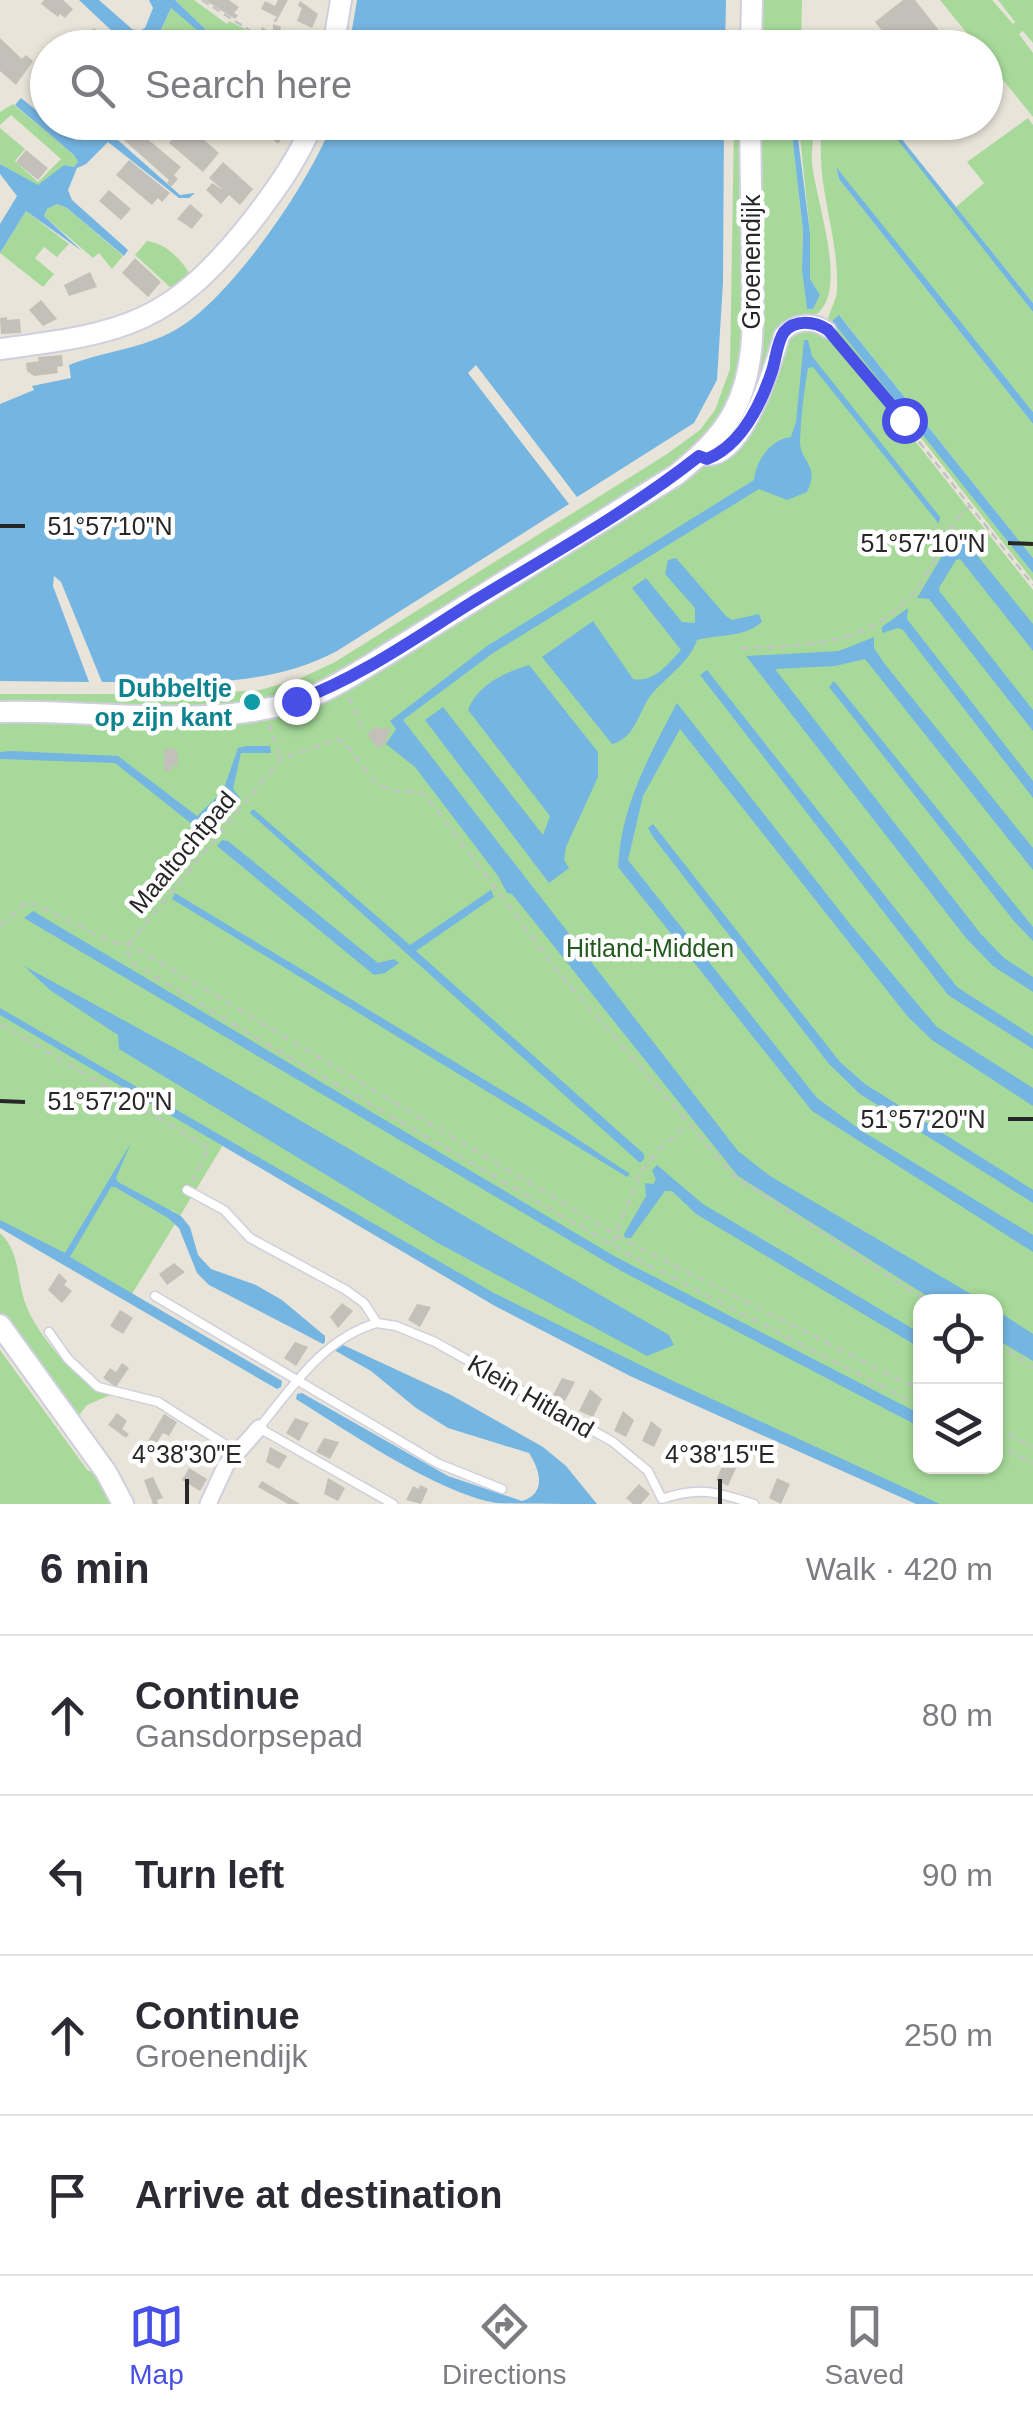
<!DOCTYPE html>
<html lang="en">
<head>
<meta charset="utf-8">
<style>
	:root { --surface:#fff; --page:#f2f2f3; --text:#2b2b33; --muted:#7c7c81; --line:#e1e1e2; --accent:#474fe7 }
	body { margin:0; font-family:Arial,sans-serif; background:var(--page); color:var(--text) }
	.controls { position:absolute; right:30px; bottom:30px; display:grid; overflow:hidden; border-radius:20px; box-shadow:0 2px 8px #0004 }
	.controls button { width:90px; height:90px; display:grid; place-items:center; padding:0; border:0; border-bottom:2px solid var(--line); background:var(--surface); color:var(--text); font:50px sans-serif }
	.stop { position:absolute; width:30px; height:30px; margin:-22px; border:8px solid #474fe7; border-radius:50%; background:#fff }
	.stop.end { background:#474fe7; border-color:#fff; box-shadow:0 2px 10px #0008 }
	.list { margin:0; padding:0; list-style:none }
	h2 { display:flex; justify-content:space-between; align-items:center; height:130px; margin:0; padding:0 40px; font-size:42px }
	h2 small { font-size:32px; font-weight:400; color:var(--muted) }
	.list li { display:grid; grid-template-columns:65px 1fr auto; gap:30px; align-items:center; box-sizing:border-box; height:160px; padding:0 40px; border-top:2px solid var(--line) }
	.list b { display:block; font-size:38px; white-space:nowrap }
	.list p { margin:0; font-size:32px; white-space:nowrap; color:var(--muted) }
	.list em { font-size:32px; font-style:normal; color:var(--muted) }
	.icon { flex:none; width:55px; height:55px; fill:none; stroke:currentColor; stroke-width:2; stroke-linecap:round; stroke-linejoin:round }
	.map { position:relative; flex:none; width:1033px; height:1504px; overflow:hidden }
	.search { position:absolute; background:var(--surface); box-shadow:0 2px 8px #0004; left:30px; right:30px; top:30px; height:110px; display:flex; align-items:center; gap:25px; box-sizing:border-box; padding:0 35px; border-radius:55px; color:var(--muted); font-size:38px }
	.sheet { height:770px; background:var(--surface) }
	nav { display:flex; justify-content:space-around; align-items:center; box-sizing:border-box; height:140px; border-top:2px solid var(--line); background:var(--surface); font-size:28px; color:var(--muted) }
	nav a { display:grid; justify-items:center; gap:5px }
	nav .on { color:var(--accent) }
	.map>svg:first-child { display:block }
	.green { fill:#a7da9a; fill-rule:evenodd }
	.water { fill:#75b5e1 }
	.building { fill:#c3c0b9 }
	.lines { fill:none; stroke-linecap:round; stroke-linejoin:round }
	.lane-casing { stroke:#cfcfde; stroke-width:11 }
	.street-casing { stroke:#cfcfde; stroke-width:19 }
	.secondary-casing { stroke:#cfcfde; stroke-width:24 }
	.path { stroke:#c3c3c3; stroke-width:2.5; stroke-dasharray:8 5; stroke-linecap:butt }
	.lane { stroke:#fff; stroke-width:8 }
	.street { stroke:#fff; stroke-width:15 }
	.secondary { stroke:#fff; stroke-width:20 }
	.route { stroke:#474fe7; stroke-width:12 }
	.ticks { fill:none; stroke:#272727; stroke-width:4 }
	.culture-dot { fill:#0f9aa8; stroke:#fff; stroke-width:4 }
	.labels { text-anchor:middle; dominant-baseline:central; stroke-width:9; stroke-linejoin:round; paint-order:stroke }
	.street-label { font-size:25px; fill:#272727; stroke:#fff }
	.culture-label { font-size:25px; font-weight:bold; fill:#0d838f; stroke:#fff; text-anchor:end }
	.park-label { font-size:25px; fill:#235b1f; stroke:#fff }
	.ticks-label { font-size:25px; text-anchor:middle; fill:#272727; stroke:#fff; stroke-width:9; stroke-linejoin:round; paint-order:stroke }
</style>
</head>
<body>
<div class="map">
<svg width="1033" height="1504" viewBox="0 0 1033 1504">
	<rect width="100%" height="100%" fill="#e8e4d9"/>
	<path class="green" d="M175 0H194L227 24 229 21 269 41 267 47H224Z
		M761 0H802L801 47 756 48Z
		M940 0H992L1013 24 1015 22 998 0H1033V43L1023 31 1019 34 1033 53V117L986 59V48L978 47Z
		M171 8 200 31 186 47 153 48Z
		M13 104 74 155 78 162 74 167 64 165 38 186 0 164V128L25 149 15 161 38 182 61 159 11 115 0 125V112Z
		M1028 118 1033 125V303L956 207 984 183 967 162Z
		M734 123H750L747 348 731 407 687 460 347 673 296 695 209 709 0 707V694H199L260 690 299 679 335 662 667 454 700 430 715 410 730 369Z
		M755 123H794L792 135 803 231 802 271 807 308 810 233 799 127 805 123H816C814 136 811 149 812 162 815 198 846 281 821 310 810 323 791 316 779 328L788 337 807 327 827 333 839 345 1033 590V1504H935L675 1387 476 1288 207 1136 223 1145 180 1216 172 1210 168 1218 175 1224 132 1294 0 1224V717L278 712 713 454 753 374ZM920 1302H996V1466H920Z
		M823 123H887L1033 312V412L836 168 839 179 1033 424V558L840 316 832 321 921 428 1033 573V581L878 383 828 327C826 313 837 303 837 289 839 231 813 181 823 123Z
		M57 204 67 208 123 256 112 269 99 253 93 258 44 216 47 209Z
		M26 211 69 244 57 257 44 247 35 258 54 274 43 287 0 253Z
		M147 241C165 243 182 259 190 275L157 305 171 288 135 255Z
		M0 1233C21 1252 16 1280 26 1305 38 1337 78 1382 110 1395L87 1405 76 1419 0 1318Z
		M0 1350 88 1471 100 1472 117 1504H0Z"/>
	<path class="water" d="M79 0H99L132 29 139 31 145 28 153 8 149 0H175L224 47H217L171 8 153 47H129Z
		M357 0H726L725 47H349Z
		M21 98 47 119 48 122 76 140 81 139 96 123H117L111 134 180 195 195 193 189 198H179L108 142 86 164 77 168 68 190 72 200 128 250 124 256 67 208 57 204 47 209 44 216 82 251 26 211 0 253V224L17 196 0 174V164L38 185 64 165 74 167 78 162 74 155 15 105Z
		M332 123H724L723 282 717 380 694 423 577 497 476 365 468 373 569 504 337 651C264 690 182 682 102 682L61 582 54 576 53 586 89 682 0 681V404L34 390 32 386 71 378 69 365C104 351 143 349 177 329 231 298 311 181 332 123Z
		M794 123H805L799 127 798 138 810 233V279L820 295 813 309H807L802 271 803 231 792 135Z
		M896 132 1033 303V312L893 134Z
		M836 167 1033 412V424L839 179Z
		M839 315 1033 558V573L832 321Z
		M804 340H808L812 356 940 517 939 524 813 367 808 368C804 391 801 416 800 440 799 461 821 465 807 492L787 500 759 489 493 653 403 720 738 1151 770 1176 983 1301H935L738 1176 512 894 507 893 498 876 415 767 386 744 396 729 390 721 487 646 754 480C756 460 771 439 791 437L796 422Z
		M959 533 1033 624V651L960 559 956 560 939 588 940 592 1033 710V731L929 599 917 598 952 539Z
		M676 558 726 616 732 620 759 614 762 622C744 638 719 634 697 640 690 662 666 677 651 695 638 712 636 738 612 744L542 657 593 621 633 679C654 683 668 664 681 650L632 588 646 578 682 622 695 623V608L665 574 668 560Z
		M908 608 907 619 1033 781V798L903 630 898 628 882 633V627Z
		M874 637V648L884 663 1033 848V870L865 659 835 666 775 669 980 933 1004 958 1033 977V992L993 966 966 938 746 656 839 651Z
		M529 665 598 752V777L566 847 564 860 569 868 549 883 425 720 443 707 543 835 550 816 468 710C478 684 504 673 529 665Z
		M707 670 957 987 1033 1036V1049L948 995 700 675Z
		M834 681 1033 927V941L1013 920 829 687Z
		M677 703 850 924 937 1027 1033 1088V1106L932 1040 908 1017 680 729 643 796 628 860 817 1098 862 1131 1033 1235V1252L812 1111 618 867C621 806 649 756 677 703Z
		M246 746H270L271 753H241L233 789 241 799 226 796 206 820 213 829 207 836 115 763 0 759V752L11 751 118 756 197 816 223 791 238 748Z
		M253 809 410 945 491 890 494 897 416 951 644 1154V1159L640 1163 250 813Z
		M653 824 840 1062 865 1084 1033 1190V1203L860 1094 829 1064 653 837 648 828Z
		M222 840 228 841 378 963 394 959 399 963 385 973 374 975 217 846Z
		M175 893 528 1106 630 1174 627 1177 172 899Z
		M33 911 616 1257 920 1414V1427L623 1272 24 918Z
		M24 966 193 1058 669 1335 674 1345 647 1356 438 1243 119 1049 118 1035 50 990Z
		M0 1008 494 1293 673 1381 940 1504H916L630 1376 495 1306 0 1015Z
		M131 1143 116 1178 118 1182 181 1216 190 1227 198 1255 211 1269 256 1285 282 1300 325 1336V1342L323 1344 209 1285 197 1273 179 1228 168 1218 115 1187H111L70 1257 282 1381 281 1387 277 1389 0 1228V1220L65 1253Z
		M657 1165 703 1204 920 1333V1348L696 1214 672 1191H665L631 1238H625L624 1234 646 1196 645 1183 653 1184 656 1180 652 1170Z
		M996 1310 1033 1334V1361L996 1339Z
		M341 1344 451 1395 543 1447 566 1466 597 1504C565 1504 527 1504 496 1503 436 1492 349 1432 296 1399L297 1394 302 1393 448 1476 522 1501C547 1493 540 1470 529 1453L448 1428 416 1408 371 1371 334 1350Z"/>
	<path class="building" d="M44 0H63L73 9 65 18 60 14 58 17 41 4Z
		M205 0H229L239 7 234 13 238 15 235 19Z
		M278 0H288L276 22 273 21 277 17 261 9 265 1 275 6Z
		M903 0H915L953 48H896L875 22Z
		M300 1 318 14 312 28 297 21 302 8 298 6Z
		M273 24 281 27 280 31 297 38 300 32 304 33 300 48 259 34 262 27 273 34Z
		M94 28 115 48H77Z
		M0 38 22 59 26 55 33 61 16 85 0 71Z
		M127 122 181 167 174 175 178 179 171 187 167 183 169 180 117 134Z
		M253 122H273L276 126 279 122H301L297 133 288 128 278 144Z
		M186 124 219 153 203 172 169 143Z
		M26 150 48 168 38 180 16 162Z
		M129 160 170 193 162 202 158 198 152 205 116 175Z
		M223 162 253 189 240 205 229 195 221 204 206 190 212 183 223 190 209 178Z
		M109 190 131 209 121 220 99 201Z
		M190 204 203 215 192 229 177 219Z
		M135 258 161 282 148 297 122 273Z
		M90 272 97 287 69 296 64 285Z
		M41 300 57 319 43 326 29 310Z
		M7 317V320L20 319 21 333 1 334 0 318Z
		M62 355 63 366 57 367 58 373 34 376 27 371 26 363 39 361 38 357Z
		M377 726 379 729 386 727 390 731 386 738 389 740 378 749 367 734Z
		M164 749H177L178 766H171V771H164Z
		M174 1263 185 1272 167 1285 159 1274Z
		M59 1273 67 1281 64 1285 72 1291 62 1303 48 1290Z
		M342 1303 353 1311 338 1328 330 1317Z
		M417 1304 431 1307 420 1327 408 1320Z
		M120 1310 133 1318 123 1334 110 1326Z
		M295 1342 308 1347 296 1366 284 1358Z
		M122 1363 129 1368 116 1387 103 1378 110 1368 116 1372Z
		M562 1378 575 1382 565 1401 553 1395Z
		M590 1389 602 1399 593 1417 579 1411Z
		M623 1411 634 1420 626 1437 614 1431Z
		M117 1413 127 1421 122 1429 129 1434 126 1438 108 1425Z
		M164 1414 177 1422 169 1436 163 1433 155 1445 148 1441Z
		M295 1418 309 1423 299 1441 286 1433Z
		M651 1421 662 1430 654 1447 642 1441Z
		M324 1438 339 1442 330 1459 316 1452Z
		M270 1447 287 1456 279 1469 266 1462Z
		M725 1460 737 1466 728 1486 716 1480Z
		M189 1468 207 1479 200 1491 182 1480Z
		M153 1477 163 1498 157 1500 158 1504H153L144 1480Z
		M328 1478 345 1488 338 1501 324 1494Z
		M777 1478 790 1484 781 1504 769 1498Z
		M262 1481 300 1504H288L258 1487Z
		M639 1484 650 1494 641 1504H633L626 1498Z
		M420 1485 428 1489 421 1504 406 1500 413 1486 419 1489Z"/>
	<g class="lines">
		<defs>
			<path id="lane" d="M187 1190 224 1210 250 1238 346 1290 364 1303 377 1323C324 1338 292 1387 259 1428L393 1504
				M155 1296 437 1463 502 1489
				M377 1323 396 1326 435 1342 613 1442 648 1471 662 1499C699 1486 718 1492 754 1504
				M49 1332 68 1359 98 1387 158 1402 237 1452"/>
			<path id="street" d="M699 456C743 471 773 364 782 335 794 321 813 319 828 330
				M208 1504 226 1465 259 1428"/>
			<path id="secondary" d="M333 48 341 0
				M751 48 752 0
				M0 349C126 333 170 324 252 221 275 191 299 158 313 122
				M0 712C105 709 214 733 315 695 339 685 361 670 383 657L676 475C698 457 719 439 733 413 759 365 752 306 752 254 751 210 751 166 750 122
				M0 1325 106 1472 123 1504"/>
		</defs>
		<use href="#lane" class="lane-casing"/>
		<use href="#street" class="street-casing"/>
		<use href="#secondary" class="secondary-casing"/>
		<path class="path" d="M202 0 257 35 294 48
			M838 340 1033 585
			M741 648C822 645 888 645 932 565 945 542 949 523 970 506
			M349 697 362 728
			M269 724 281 759
			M0 926 25 903 35 904 113 943 129 944 630 1243 920 1390
			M0 1024 209 1148 193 1180
			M612 1243 641 1172 659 1150 686 1125
			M996 1344 1033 1367
			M920 1406 631 1256 246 1032 133 963 128 954 129 944 281 759 339 739C356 752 367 780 386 788 399 794 413 788 426 796L563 978 735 1177 928 1302
			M996 1428 1033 1447
			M996 1444 1033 1463"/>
		<use href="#lane" class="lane"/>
		<use href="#street" class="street"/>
		<use href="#secondary" class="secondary"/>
	</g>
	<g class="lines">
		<path class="route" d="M296 701C359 678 415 638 471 603 548 556 628 512 699 456L707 459C742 445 761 404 772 371 776 359 777 342 784 332 795 319 815 321 828 330L904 420"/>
	</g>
	<path class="ticks" d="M0 526H25M1008 543 1033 544M0 1101 25 1102M1008 1119H1033M187 1504V1479M720 1504V1479"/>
	<circle class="culture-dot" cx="252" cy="702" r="10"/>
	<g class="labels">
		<g class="street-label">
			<text transform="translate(751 262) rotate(-90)">Groenendijk</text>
			<text transform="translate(182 852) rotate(-50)">Maaltochtpad</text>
			<text transform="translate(531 1396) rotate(30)">Klein Hitland</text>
		</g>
		<g class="culture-label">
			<text x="232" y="688">Dubbeltje<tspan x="232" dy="29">op zijn kant</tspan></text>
		</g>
		<g class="park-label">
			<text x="650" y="948">Hitland-Midden</text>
		</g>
	</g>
	<g class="ticks-label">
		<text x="110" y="535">51°57'10"N</text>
		<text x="923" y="552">51°57'10"N</text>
		<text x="110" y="1110">51°57'20"N</text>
		<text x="923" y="1128">51°57'20"N</text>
		<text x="187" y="1463">4°38'30"E</text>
		<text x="720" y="1463">4°38'15"E</text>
	</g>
</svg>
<div class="controls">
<button><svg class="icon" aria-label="locate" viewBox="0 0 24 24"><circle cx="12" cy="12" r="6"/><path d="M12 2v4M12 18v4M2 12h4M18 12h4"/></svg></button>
<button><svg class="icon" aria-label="layers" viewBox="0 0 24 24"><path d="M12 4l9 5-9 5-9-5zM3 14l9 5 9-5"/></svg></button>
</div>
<div class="stop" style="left:904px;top:420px"></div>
<div class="stop end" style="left:296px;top:701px"></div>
<div class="search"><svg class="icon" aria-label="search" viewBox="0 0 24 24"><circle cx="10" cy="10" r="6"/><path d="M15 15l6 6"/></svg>Search here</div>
</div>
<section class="sheet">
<h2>6 min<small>Walk · 420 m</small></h2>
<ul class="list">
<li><svg class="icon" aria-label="ahead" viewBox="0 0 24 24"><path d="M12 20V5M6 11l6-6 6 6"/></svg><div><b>Continue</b><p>Gansdorpsepad</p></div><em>80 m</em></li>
<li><svg class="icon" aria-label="left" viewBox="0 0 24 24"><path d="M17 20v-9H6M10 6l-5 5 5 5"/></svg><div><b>Turn left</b></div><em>90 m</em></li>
<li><svg class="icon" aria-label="ahead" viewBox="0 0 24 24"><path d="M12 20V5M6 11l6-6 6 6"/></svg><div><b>Continue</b><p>Groenendijk</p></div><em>250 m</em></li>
<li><svg class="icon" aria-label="arrive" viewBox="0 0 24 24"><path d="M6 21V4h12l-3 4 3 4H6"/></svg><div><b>Arrive at destination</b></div></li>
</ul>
</section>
<nav>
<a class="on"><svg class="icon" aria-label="map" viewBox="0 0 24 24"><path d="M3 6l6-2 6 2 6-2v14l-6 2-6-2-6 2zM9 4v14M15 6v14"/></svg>Map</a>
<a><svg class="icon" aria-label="directions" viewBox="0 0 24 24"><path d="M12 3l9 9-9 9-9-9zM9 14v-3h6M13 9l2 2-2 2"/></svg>Directions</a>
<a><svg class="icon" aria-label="saved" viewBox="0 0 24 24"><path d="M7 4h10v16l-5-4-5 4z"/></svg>Saved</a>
</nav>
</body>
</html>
